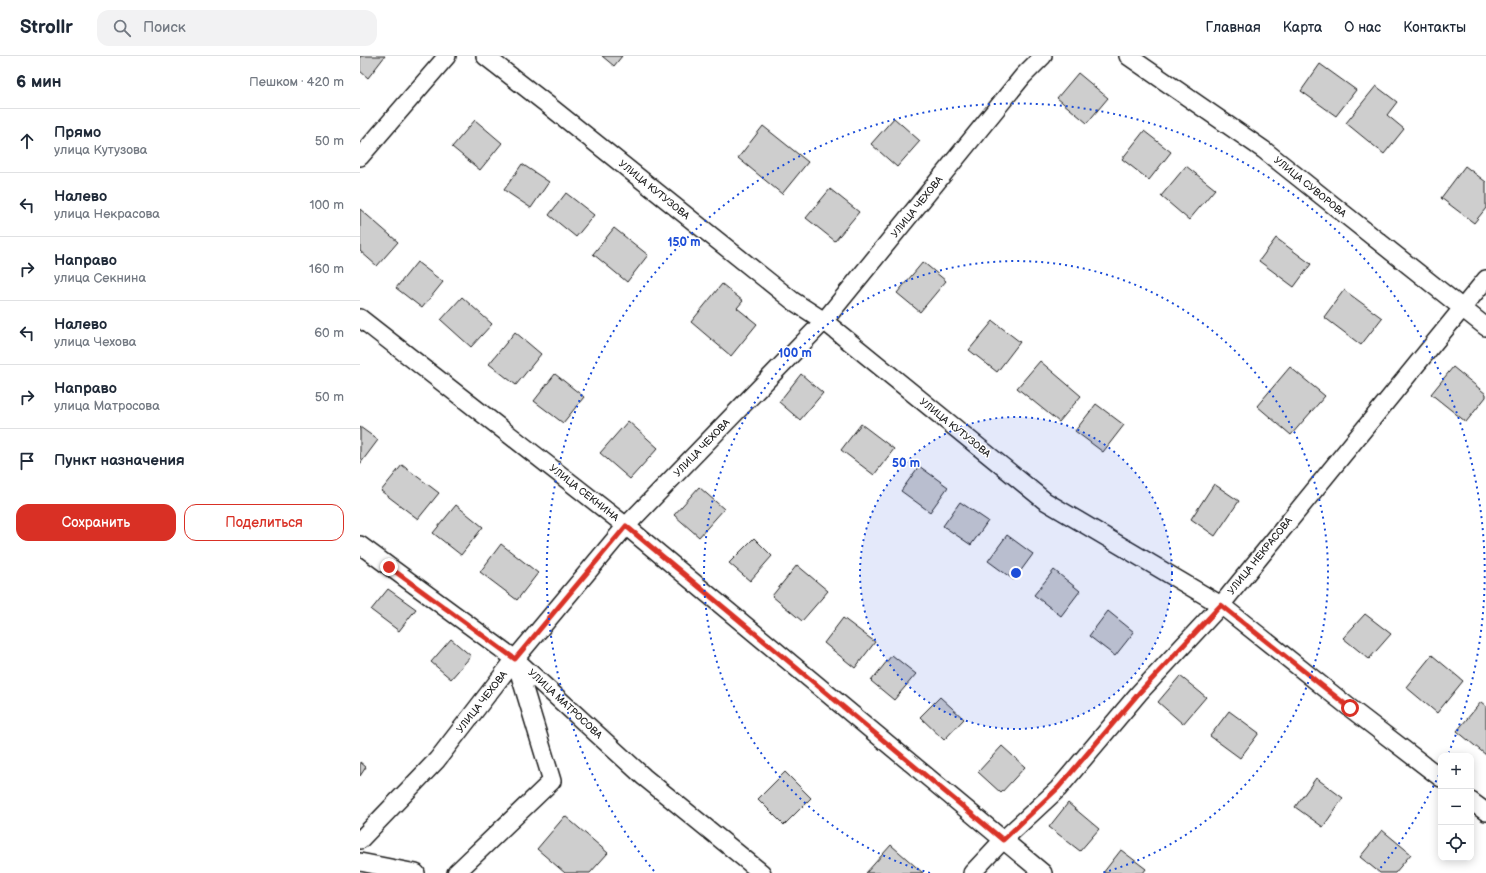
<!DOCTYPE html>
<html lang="ru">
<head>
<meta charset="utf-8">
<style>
	:root { --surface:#fff; --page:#f2f2f3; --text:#1f2937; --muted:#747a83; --line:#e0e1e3; --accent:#d93025 }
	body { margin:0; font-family:"Balsamiq Sans",sans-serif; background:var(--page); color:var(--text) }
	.controls { position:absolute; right:12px; bottom:12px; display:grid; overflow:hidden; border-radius:8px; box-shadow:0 2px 10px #0003 }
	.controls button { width:36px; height:36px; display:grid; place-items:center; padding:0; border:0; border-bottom:1px solid var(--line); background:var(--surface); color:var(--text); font:20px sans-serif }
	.stop { position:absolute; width:12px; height:12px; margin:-9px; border:3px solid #d93025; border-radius:50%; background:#fff }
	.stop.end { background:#d93025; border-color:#fff; box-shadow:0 1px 4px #0008 }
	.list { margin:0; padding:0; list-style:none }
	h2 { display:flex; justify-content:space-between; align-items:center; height:52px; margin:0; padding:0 16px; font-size:17px }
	h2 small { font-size:13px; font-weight:400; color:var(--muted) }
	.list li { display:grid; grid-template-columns:26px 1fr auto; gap:12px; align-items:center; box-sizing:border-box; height:64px; padding:0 16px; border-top:1px solid var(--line) }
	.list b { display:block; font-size:15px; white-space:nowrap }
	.list p { margin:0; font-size:13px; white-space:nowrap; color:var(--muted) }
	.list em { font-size:13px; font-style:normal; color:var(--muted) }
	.actions { display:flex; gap:8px; padding:12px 16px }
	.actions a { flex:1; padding:9px 0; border:1px solid var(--accent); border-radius:12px; text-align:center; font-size:14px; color:var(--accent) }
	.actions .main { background:var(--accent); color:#fff }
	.icon { flex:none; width:22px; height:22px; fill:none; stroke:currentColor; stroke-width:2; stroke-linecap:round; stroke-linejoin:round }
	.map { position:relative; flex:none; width:1126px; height:817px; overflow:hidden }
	header { display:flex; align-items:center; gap:24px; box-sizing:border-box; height:56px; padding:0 20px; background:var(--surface); border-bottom:1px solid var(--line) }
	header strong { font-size:19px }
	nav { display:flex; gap:22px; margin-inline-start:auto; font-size:14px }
	.search { width:280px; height:36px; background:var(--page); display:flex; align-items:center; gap:10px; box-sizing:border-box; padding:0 14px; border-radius:12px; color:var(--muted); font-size:15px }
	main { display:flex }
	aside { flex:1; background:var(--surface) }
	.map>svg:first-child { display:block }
	.building { fill:#cecece; stroke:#1c1c1c }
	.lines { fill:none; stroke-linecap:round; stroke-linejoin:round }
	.street-casing { stroke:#1c1c1c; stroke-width:20 }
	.street { stroke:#fff; stroke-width:17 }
	.route { stroke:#d93025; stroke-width:5 }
	.ring { fill:none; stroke:#1d4ed8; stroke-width:2; stroke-dasharray:2 4 }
	.labels { text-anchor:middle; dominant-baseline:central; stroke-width:3; stroke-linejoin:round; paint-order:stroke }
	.street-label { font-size:10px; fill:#1c1c1c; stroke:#fff }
	.centre { fill:#1d4ed8; stroke:#fff; stroke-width:2 }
	.ring-label { font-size:12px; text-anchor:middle; font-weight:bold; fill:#1d4ed8; stroke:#fff; stroke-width:3; stroke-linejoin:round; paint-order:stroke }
</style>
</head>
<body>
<header>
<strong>Strollr</strong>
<div class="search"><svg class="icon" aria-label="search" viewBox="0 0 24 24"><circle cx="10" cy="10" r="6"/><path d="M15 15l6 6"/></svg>Поиск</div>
<nav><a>Главная</a><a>Карта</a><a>О нас</a><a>Контакты</a></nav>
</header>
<main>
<aside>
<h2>6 мин<small>Пешком · 420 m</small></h2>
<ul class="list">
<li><svg class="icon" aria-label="ahead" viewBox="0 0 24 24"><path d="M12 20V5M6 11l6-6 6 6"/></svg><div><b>Прямо</b><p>улица Кутузова</p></div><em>50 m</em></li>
<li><svg class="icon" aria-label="left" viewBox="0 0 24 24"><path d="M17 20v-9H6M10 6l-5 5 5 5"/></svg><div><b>Налево</b><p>улица Некрасова</p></div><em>100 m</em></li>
<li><svg class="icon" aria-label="right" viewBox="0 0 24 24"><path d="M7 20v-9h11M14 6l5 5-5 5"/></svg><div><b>Направо</b><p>улица Секнина</p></div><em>160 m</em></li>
<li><svg class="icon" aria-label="left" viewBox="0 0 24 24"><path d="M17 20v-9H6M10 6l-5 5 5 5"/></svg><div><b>Налево</b><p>улица Чехова</p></div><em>60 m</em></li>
<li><svg class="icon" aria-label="right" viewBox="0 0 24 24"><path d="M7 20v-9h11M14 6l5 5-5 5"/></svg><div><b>Направо</b><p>улица Матросова</p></div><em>50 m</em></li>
<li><svg class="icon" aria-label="arrive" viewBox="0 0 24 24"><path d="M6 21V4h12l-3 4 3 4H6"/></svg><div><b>Пункт назначения</b></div></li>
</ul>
<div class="actions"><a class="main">Сохранить</a><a>Поделиться</a></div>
</aside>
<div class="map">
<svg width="1126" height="817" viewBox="0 0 1126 817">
	<rect width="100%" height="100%" fill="#fff"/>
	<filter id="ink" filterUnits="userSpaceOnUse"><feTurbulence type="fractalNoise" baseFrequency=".025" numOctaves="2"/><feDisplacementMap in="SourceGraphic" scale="8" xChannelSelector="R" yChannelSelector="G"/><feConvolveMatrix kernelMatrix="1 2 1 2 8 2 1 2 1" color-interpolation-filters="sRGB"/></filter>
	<g filter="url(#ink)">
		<path class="building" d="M0 0H25L8 22 0 15Z
			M242 0H262L254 10Z
			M960 8 996 34 976 60 941 35Z
			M718 17 748 42 727 67 697 42Z
			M1016 30 1037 46 1027 59 1044 73 1024 98 986 67Z
			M534 62 560 85 537 111 511 88Z
			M115 64 142 87 120 114 92 91Z
			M403 70 448 106 422 138 378 102Z
			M784 75 811 96 789 124 762 103Z
			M162 108 189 126 171 152 144 134Z
			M826 110 855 133 829 164 801 140Z
			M1105 110 1126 126V152L1114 167 1081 142Z
			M470 133 499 156 475 185 446 162Z
			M206 137 234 159 216 181 189 159Z
			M0 153 38 186 17 210 0 195Z
			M254 172 288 199 267 226 233 198Z
			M916 182 951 208 934 231 899 205Z
			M57 206 83 226 62 252 36 232Z
			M563 206 586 225 560 256 537 237Z
			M362 228 383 245 377 252 397 268 371 300 331 266Z
			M984 234 1022 262 1001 289 964 261Z
			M102 241 132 268 111 291 81 264Z
			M633 265 660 286 637 316 609 294Z
			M155 276 181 298 156 329 129 308Z
			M680 305 721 340 699 366 657 332Z
			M930 311 965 340 931 379 897 350Z
			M1093 311 1126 338V341L1106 366 1071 338Z
			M195 318 224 341 203 367 174 345Z
			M441 318 463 337 440 364 419 346Z
			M736 348 764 369 743 396 715 375Z
			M268 365 298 392 270 423 240 397Z
			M501 368 534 393 514 419 481 394Z
			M0 371 18 384 0 408Z
			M42 409 79 437 58 463 21 435Z
			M559 410 588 431 570 456 541 435Z
			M854 428 879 445 855 480 831 463Z
			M339 431 364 453 339 481 314 459Z
			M600 446 628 465 611 489 583 470Z
			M96 449 123 471 101 499 73 477Z
			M647 479 673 498 654 524 628 505Z
			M394 482 412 500 390 525 369 507Z
			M141 488 178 517 157 544 120 516Z
			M437 509 468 535 442 565 412 540Z
			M694 514 720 535 701 560 674 539Z
			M28 533 56 553 39 575 11 554Z
			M748 555 774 576 755 600 729 580Z
			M1005 558 1031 578 1009 603 983 582Z
			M483 562 515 586 495 612 464 587Z
			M91 583 111 600 91 623 71 606Z
			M532 599 556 618 534 644 511 625Z
			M1072 599 1103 625 1077 657 1046 631Z
			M820 620 846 641 823 668 798 646Z
			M580 641 604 663 584 684 560 661Z
			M1121 646 1126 650V699L1097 675Z
			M869 655 899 677 880 702 850 680Z
			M642 690 665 711 641 737 618 716Z
			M0 706 6 711 0 720Z
			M425 716 451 742 424 769 398 743Z
			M956 722 983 742 963 771 935 751Z
			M708 747 739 773 720 795 689 771Z
			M205 760 248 797 230 817H205L177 793Z
			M1022 774 1051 798 1035 817H1020L1000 801Z
			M531 789 563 817H506Z
			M761 794 786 813 783 817H743Z"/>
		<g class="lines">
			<defs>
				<path id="street" d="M125 0 188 49 433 245 464 265 685 445 861 549 990 652 1081 722
					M768 0 904 94 1126 271
					M0 101 87 0
					M0 262 266 470 683 817
					M0 489 155 603 284 721 402 817
					M1111 745 1126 756
					M0 784 77 704 155 603 266 470 464 265 663 20 683 0
					M0 806 56 817
					M96 817 192 725 155 603
					M612 817 643 784 698 733 779 637 861 549 1126 223"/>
			</defs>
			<use href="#street" class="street-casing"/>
			<use href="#street" class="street"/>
		</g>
	</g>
	<g class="lines" filter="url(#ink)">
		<path class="route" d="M29 511 155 603 266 470 643 784 698 732 779 637 861 549 990 652"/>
	</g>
	<circle cx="656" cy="517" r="156" fill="#1d4ed8" fill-opacity=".12"/>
	<g class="ring">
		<circle cx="656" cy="517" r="156"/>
		<path d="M570 817A312 312 0 1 1 742 817"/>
		<path d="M1079 719A469 469 0 0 1 1018 815M294 815A469 469 0 1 1 1089 696"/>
	</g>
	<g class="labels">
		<g class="street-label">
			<text transform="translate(950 131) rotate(39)">УЛИЦА СУВОРОВА</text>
			<text transform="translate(294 134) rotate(39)">УЛИЦА КУТУЗОВА</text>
			<text transform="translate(557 151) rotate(-51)">УЛИЦА ЧЕХОВА</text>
			<text transform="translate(595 372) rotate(39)">УЛИЦА КУТУЗОВА</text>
			<text transform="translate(342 392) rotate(-46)">УЛИЦА ЧЕХОВА</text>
			<text transform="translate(224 437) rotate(38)">УЛИЦА СЕКНИНА</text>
			<text transform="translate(900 500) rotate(-51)">УЛИЦА НЕКРАСОВА</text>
			<text transform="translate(122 646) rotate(-52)">УЛИЦА ЧЕХОВА</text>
			<text transform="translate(205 648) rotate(43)">УЛИЦА МАТРОСОВА</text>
		</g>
	</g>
	<circle cx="656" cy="517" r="6" class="centre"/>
	<g class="ring-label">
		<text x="324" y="190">150 m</text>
		<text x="435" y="301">100 m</text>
		<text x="546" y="411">50 m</text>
	</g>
</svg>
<div class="controls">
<button>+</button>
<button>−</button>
<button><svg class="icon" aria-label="locate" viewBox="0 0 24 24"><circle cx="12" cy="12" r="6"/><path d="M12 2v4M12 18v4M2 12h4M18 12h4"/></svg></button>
</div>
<div class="stop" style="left:990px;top:652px"></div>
<div class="stop end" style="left:29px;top:511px"></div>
</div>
</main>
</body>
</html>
